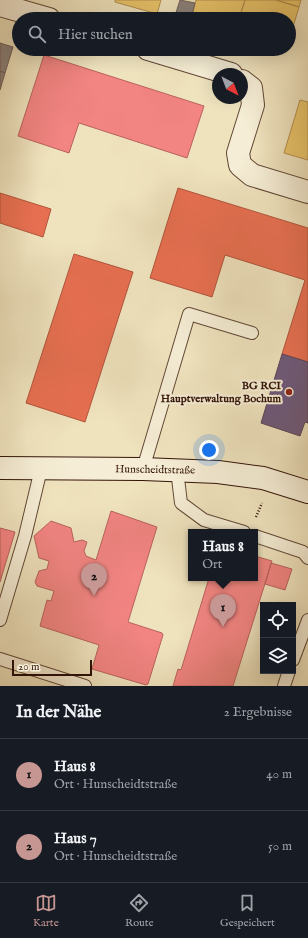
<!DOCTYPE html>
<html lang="de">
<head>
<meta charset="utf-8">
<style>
	:root { --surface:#171b24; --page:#20242c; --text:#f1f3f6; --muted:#9ea1a6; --line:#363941; --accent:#c59692 }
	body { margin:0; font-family:"IM FELL English",serif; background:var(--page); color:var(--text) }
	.controls { position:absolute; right:12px; bottom:12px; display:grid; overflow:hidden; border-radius:0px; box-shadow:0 4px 16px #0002 }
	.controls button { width:36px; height:36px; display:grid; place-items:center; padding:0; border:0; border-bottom:1px solid var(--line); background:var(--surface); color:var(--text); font:20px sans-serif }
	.compass { position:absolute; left:212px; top:68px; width:36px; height:36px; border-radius:50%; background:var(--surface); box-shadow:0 4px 16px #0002; rotate:138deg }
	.scale { position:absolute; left:12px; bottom:10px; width:80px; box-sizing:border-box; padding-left:4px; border:2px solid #331408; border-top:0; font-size:11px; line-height:14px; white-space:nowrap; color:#331408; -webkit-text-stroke:3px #f5edd5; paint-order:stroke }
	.you { position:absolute; left:209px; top:450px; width:14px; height:14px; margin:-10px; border:3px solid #fff; border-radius:50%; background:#1a73e8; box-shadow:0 0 0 6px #1a73e833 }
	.badge { display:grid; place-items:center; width:26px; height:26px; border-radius:50%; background:var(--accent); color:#111; font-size:13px; font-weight:700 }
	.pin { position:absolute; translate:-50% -33px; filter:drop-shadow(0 1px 2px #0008) }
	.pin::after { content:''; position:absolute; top:21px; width:14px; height:12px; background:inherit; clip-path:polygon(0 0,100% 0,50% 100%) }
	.popup { position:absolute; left:188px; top:529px; width:70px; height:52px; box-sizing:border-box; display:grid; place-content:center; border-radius:0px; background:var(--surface); filter:drop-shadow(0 1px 3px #0005); font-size:13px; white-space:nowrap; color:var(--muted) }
	.popup b { font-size:15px; color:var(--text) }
	.popup::after { content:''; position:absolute; left:50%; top:100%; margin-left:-8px; border:8px solid transparent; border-top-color:var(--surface) }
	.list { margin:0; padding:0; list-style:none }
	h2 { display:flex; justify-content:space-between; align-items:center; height:52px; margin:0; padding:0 16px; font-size:17px }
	h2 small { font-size:13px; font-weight:400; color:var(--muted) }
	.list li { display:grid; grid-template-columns:26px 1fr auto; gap:12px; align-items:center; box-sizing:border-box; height:72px; padding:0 16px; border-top:1px solid var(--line) }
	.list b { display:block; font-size:15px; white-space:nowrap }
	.list p { margin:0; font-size:13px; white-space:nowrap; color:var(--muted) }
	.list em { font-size:13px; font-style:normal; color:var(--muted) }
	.icon { flex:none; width:22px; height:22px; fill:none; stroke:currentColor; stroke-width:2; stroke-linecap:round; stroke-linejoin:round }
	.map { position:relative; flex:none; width:308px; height:686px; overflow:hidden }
	.search { position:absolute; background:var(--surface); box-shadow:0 4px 16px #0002; left:12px; right:12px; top:12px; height:44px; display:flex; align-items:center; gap:10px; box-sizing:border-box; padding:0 14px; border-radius:22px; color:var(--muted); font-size:15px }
	.sheet { height:196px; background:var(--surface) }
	nav { display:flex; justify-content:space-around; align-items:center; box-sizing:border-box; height:56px; border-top:1px solid var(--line); background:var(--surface); font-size:11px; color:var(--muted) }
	nav a { display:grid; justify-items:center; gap:2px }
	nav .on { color:var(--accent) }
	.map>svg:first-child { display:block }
	.homes { fill:#e9c46a; stroke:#b28f4d }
	.shops { fill:#e76f51; stroke:#b1543b }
	.offices { fill:#6d597a; stroke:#5c4458 }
	.health { fill:#f28482; stroke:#b9625d }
	.industry { fill:#8a817c; stroke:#706059 }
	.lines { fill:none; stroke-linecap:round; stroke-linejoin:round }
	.lane-casing { stroke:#624836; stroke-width:14 }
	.street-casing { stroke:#624836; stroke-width:24 }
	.secondary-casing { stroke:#331408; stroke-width:24 }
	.path { stroke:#331408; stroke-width:2.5; stroke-dasharray:1 2; stroke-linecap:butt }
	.lane { stroke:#f5edd5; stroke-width:12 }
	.street { stroke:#f5edd5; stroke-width:22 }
	.secondary { stroke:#f5edd5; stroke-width:22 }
	.poi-dot { fill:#8f2418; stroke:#f5edd5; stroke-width:1.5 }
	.labels { text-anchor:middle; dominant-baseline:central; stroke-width:4; stroke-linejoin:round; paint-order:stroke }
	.poi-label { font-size:11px; font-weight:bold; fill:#331408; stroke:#f5edd5; text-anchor:end }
	.street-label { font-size:11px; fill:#331408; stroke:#f5edd5 }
</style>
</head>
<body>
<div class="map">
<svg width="308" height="686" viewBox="0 0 308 686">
	<rect width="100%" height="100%" fill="#efe3be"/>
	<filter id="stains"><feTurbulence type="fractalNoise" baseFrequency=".005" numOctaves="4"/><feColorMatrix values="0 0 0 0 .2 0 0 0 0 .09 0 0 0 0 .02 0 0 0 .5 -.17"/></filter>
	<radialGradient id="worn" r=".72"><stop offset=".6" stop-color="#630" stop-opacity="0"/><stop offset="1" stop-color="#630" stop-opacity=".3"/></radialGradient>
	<path class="homes" d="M115 0H161L157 14 115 2Z
		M196 0H245L239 19H191Z
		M245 0H276L299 7 290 37 289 19H239Z
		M276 0H301L299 7Z
		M269 49H281L280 52Z
		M300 100 308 102V160L284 153Z"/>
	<path class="shops" d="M178 188 308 228V362L282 354 305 280 225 255 212 297 150 278Z
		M0 193 51 209 43 237 0 223Z
		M74 254 133 272 85 422 26 403Z"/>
	<path class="offices" d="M282 354 308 362V423L305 422 300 436 261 423Z"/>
	<path class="health" d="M44 55 204 106 187 158 79 123 69 153 18 136Z
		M111 511 157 527 128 622 162 633 163 635 148 684 146 685 92 669 99 645 40 626 47 600 51 601 54 591 37 586 35 582 39 571 47 569 49 561 39 558 34 536 51 521 71 528 74 542 82 540 87 542 84 551 86 556 96 560Z
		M0 528 15 532 0 582Z
		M255 556 272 561 233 686H173L178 669 181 670 209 578H255Z
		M271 563 292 569 285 590 265 584Z"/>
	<path class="industry" d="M180 0 195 3 191 19H174Z
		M0 43 13 47 5 73 0 71Z
		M0 71 5 73 0 90Z"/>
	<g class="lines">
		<defs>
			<path id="lane" d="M143 469 189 314 252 333
				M177 470 181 503 204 520 244 532
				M255 536 303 552 308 558
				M0 620 25 536 41 469
				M0 659 85 686
				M293 660 308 620
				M284 686 289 671"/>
			<path id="street" d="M0 5 49 19
				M148 49 231 74
				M242 81 251 88 253 105 238 153 240 165 252 175 308 192"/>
			<path id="secondary" d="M0 468 143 469 218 472 263 478 308 492"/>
		</defs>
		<use href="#lane" class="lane-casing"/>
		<use href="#street" class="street-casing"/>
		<use href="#secondary" class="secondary-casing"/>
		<path class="path" d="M256 517 262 503"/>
		<use href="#lane" class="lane"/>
		<use href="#street" class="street"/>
		<use href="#secondary" class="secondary"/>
	</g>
	<circle class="poi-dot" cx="289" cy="392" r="4"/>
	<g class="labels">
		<g class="poi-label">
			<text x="281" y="386">BG RCI<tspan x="281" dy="13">Hauptverwaltung Bochum</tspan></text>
		</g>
		<g class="street-label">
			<text transform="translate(155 470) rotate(1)">Hunscheidtstraße</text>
		</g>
	</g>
	<rect width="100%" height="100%" filter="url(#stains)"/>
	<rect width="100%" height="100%" fill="url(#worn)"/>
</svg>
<div class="controls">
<button><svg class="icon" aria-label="locate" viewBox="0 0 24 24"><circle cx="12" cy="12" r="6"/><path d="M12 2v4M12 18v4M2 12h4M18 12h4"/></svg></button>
<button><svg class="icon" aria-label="layers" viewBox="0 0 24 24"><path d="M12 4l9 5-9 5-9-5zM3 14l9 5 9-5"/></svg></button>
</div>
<svg class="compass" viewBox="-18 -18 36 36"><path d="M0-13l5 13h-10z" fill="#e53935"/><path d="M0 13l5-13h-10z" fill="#9ea1a6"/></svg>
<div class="scale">20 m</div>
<div class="you"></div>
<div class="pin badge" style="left:223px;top:627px">1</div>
<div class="popup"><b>Haus 8</b>Ort</div>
<div class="pin badge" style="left:94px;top:596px">2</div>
<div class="search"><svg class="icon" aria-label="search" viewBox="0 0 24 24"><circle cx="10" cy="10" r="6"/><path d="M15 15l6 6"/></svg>Hier suchen</div>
</div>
<section class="sheet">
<h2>In der Nähe<small>2 Ergebnisse</small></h2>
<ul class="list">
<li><span class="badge">1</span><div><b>Haus 8</b><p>Ort · Hunscheidtstraße</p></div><em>40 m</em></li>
<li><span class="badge">2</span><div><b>Haus 7</b><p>Ort · Hunscheidtstraße</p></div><em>50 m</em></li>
</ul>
</section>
<nav>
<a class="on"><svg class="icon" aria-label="map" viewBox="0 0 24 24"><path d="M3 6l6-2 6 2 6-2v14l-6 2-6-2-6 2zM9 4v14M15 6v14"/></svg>Karte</a>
<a><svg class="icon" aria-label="directions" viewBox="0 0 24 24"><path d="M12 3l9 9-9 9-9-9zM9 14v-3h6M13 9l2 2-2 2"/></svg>Route</a>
<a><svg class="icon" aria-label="saved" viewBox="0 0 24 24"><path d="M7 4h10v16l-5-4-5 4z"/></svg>Gespeichert</a>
</nav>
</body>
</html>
